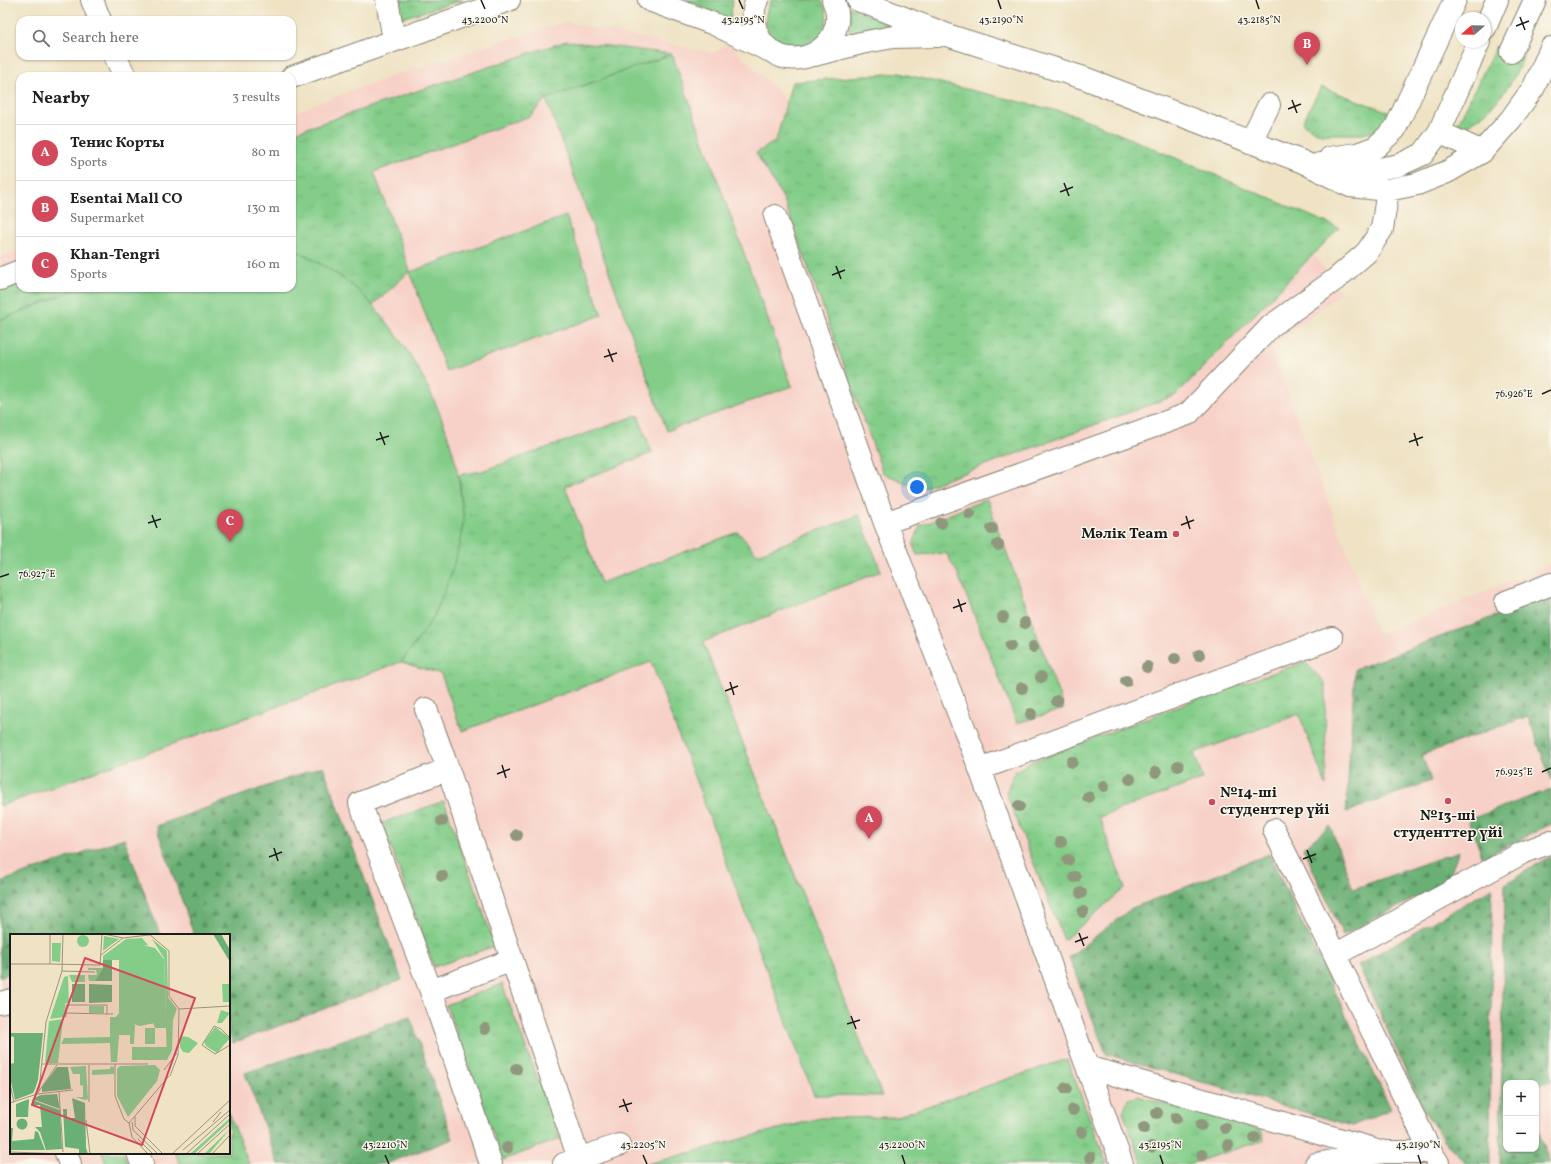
<!DOCTYPE html>
<html lang="en">
<head>
<meta charset="utf-8">
<style>
	:root { --surface:#fff; --page:#f2f2f2; --text:#202124; --muted:#757577; --line:#e0e0e0; --accent:#d1495b }
	body { margin:0; font-family:Vollkorn,serif; background:var(--page); color:var(--text) }
	.controls { position:absolute; right:12px; bottom:12px; display:grid; overflow:hidden; border-radius:8px; box-shadow:0 1px 3px #0004 }
	.controls button { width:36px; height:36px; display:grid; place-items:center; padding:0; border:0; border-bottom:1px solid var(--line); background:var(--surface); color:var(--text); font:20px sans-serif }
	.compass { position:absolute; left:1455px; top:12px; width:36px; height:36px; border-radius:50%; background:var(--surface); box-shadow:0 1px 3px #0004; rotate:250deg }
	.you { position:absolute; left:917px; top:487px; width:14px; height:14px; margin:-10px; border:3px solid #fff; border-radius:50%; background:#1a73e8; box-shadow:0 0 0 6px #1a73e833 }
	.badge { display:grid; place-items:center; width:26px; height:26px; border-radius:50%; background:var(--accent); color:#fff; font-size:13px; font-weight:700 }
	.pin { position:absolute; translate:-50% -33px; filter:drop-shadow(0 1px 2px #0008) }
	.pin::after { content:''; position:absolute; top:21px; width:14px; height:12px; background:inherit; clip-path:polygon(0 0,100% 0,50% 100%) }
	.list { margin:0; padding:0; list-style:none }
	h2 { display:flex; justify-content:space-between; align-items:center; height:52px; margin:0; padding:0 16px; font-size:17px }
	h2 small { font-size:13px; font-weight:400; color:var(--muted) }
	.list li { display:grid; grid-template-columns:26px 1fr auto; gap:12px; align-items:center; box-sizing:border-box; height:56px; padding:0 16px; border-top:1px solid var(--line) }
	.list b { display:block; font-size:15px; white-space:nowrap }
	.list p { margin:0; font-size:13px; white-space:nowrap; color:var(--muted) }
	.list em { font-size:13px; font-style:normal; color:var(--muted) }
	.icon { flex:none; width:22px; height:22px; fill:none; stroke:currentColor; stroke-width:2; stroke-linecap:round; stroke-linejoin:round }
	.map { position:relative; flex:none; width:1551px; height:1164px; overflow:hidden }
	.search { position:absolute; background:var(--surface); box-shadow:0 1px 3px #0004; left:16px; top:16px; width:280px; height:44px; display:flex; align-items:center; gap:10px; box-sizing:border-box; padding:0 14px; border-radius:12px; color:var(--muted); font-size:15px }
	.panel { position:absolute; background:var(--surface); box-shadow:0 1px 3px #0004; left:16px; top:72px; width:280px; height:220px; border-radius:12px }
	.map>svg:first-child { display:block }
	.built { fill:#f7d1c7; fill-rule:evenodd }
	.grass { fill:url(#grass-tufts); stroke:#507452 }
	.forest { fill:url(#forest-firs); stroke:#436648 }
	.pitch { fill:#83cd89; stroke:#507452 }
	.lines { fill:none; stroke-linecap:round; stroke-linejoin:round }
	.minor-casing { stroke:#868070; stroke-width:24 }
	.minor { stroke:#fff; stroke-width:22 }
	.tree { fill:#8f987c }
	.ticks { fill:none; stroke:#1c1c1c; stroke-width:1.5 }
	.poi-dot { fill:#d1495b; stroke:#fbf7ec; stroke-width:1.5 }
	.labels { text-anchor:middle; dominant-baseline:central; stroke-width:3; stroke-linejoin:round; paint-order:stroke }
	.poi-label { font-size:15px; font-weight:bold; fill:#1c1c1c; stroke:#fbf7ec; text-anchor:end }
	.inset-road { fill:none; stroke:#9b9381; stroke-width:1 }
	.view { fill:#d1495b; fill-opacity:0.15; stroke:#d1495b; stroke-width:2 }
	.inset-edge { fill:none; stroke:#1c1c1c; stroke-width:2 }
	.ticks-label { font-size:10px; text-anchor:middle; fill:#1c1c1c; stroke:#fbf7ec; stroke-width:3; stroke-linejoin:round; paint-order:stroke }
</style>
</head>
<body>
<div class="map">
<svg width="1551" height="1164" viewBox="0 0 1551 1164">
	<defs>
		<pattern id="grass-tufts" width="24" height="20" patternUnits="userSpaceOnUse"><rect width="24" height="20" fill="#83cd89"/><path d="M3 7l-1-3M5 7V3M7 7l1-3M15 17l-1-3M17 17v-4M19 17l1-3" fill="none" stroke="#71af76"/></pattern>
		<pattern id="forest-firs" width="22" height="20" patternUnits="userSpaceOnUse"><rect width="22" height="20" fill="#6ab075"/><path d="M5 1l3.5 6h-7zM16 11l3.5 6h-7z" fill="#568e5f"/></pattern>
	</defs>
	<rect width="100%" height="100%" fill="#fbf7ec"/>
	<filter id="ink" filterUnits="userSpaceOnUse"><feTurbulence type="fractalNoise" baseFrequency=".025" numOctaves="2"/><feDisplacementMap in="SourceGraphic" scale="8" xChannelSelector="R" yChannelSelector="G"/><feConvolveMatrix kernelMatrix="1 2 1 2 8 2 1 2 1" color-interpolation-filters="sRGB"/></filter>
	<filter id="wash" filterUnits="userSpaceOnUse"><feTurbulence type="fractalNoise" baseFrequency=".012" numOctaves="4" result="noise"/><feDisplacementMap in="SourceGraphic" scale="16" xChannelSelector="R" yChannelSelector="G"/><feGaussianBlur stdDeviation="0.9" result="paint"/><feColorMatrix in="noise" values="0 0 0 0 0 0 0 0 0 0 0 0 0 0 0 0 0 1.4 0 .05"/><feComposite in="paint" operator="in"/></filter>
	<g filter="url(#wash)">
		<rect width="100%" height="100%" fill="#efe3c4"/>
		<path class="built" d="M566 22 712 53 730 44 791 105 1293 224 1341 293 1271 348 1378 635 1497 587 1551 563V1164H0V257L20 250V288H292V113L394 75ZM11 935H229V1153H11ZM1506 1083H1536V1149H1506Z"/>
		<path class="grass" d="M401 0H463L402 18Z
			M686 0H733L730 20Z
			M771 0H821C827 8 828 17 825 26 814 65 747 48 771 0Z
			M849 7 890 24 849 36 851 18Z
			M566 41 672 54 546 99 530 116 374 172 410 271 372 306C352 280 321 264 292 248V133Z
			M1496 47 1523 57C1517 80 1485 122 1461 127L1458 123Z
			M899 73 1075 115 1339 228 1176 395 920 489 883 473 783 198 756 153 776 141 792 82Z
			M1321 87 1397 115 1375 131 1363 134H1320L1302 123Z
			M20 280V288H80L0 320V288Z
			M638 415 652 453 565 486 601 583 738 532 757 554 859 515 881 571 703 642 882 1096 814 1095 651 662 462 731 441 674 401 662 434 616 463 521 459 475 482 471Z
			M987 499 1064 709 1017 723 957 572 946 553 917 555 913 545 920 526Z
			M1305 662 1325 683 1326 786 1299 714 1194 753 1203 779 1099 817 1125 888 1064 940 1006 793 1014 772 1029 763 1205 696Z
			M444 801 495 946 434 967 382 823Z
			M502 984 560 1139 503 1160 446 1005Z
			M1067 1059 1107 1164H647L820 1118 895 1117Z
			M1137 1096 1261 1130 1264 1140 1189 1164H1142L1123 1112 1128 1099Z
			M229 1113 249 1164H180L175 1153H229Z
			M102 1153H123L128 1164H106Z"/>
		<path class="forest" d="M1551 595V780L1528 716 1422 755 1431 781 1346 812 1355 669Z
			M323 766 402 980 233 1043 229 1033V935H194L156 826Z
			M1551 789V824L1483 858 1468 820Z
			M1330 826 1353 889 1459 851 1447 882 1343 935 1303 848Z
			M124 838 160 935H11V973L0 977V882Z
			M1269 854 1391 1109 1352 1126 1106 1054 1069 957 1132 908Z
			M1551 857V1081L1536 1086V1083H1506V1149H1536V1124L1550 1163 1500 1164 1505 884 1542 861Z
			M1492 888 1490 1164H1467L1446 1143 1425 1113 1358 965Z
			M410 1017 453 1139 385 1164H278L245 1073Z"/>
		<path class="pitch" d="M672 54 792 386 667 431 546 99Z
			M566 216 602 315 446 371 410 272Z
			M292 248C317 262 345 276 365 297 414 347 456 429 461 499 462 506 464 515 463 523 459 554 448 586 434 615 426 631 412 647 401 662L0 806V320L80 288H292Z"/>
	</g>
	<g filter="url(#ink)">
		<g class="lines">
			<defs>
				<path id="minor" d="M92 0 100 20
					M387 0 394 40
					M649 0 714 24 768 50
					M757 0C753 8 753 18 755 27 757 36 762 44 770 50 803 76 852 38 833 0
					M858 0 950 36 1084 78 1303 162 1350 186 1388 190 1417 184 1447 172 1482 152 1511 119 1534 87 1551 48
					M1485 28 1497 0
					M1511 52 1535 0
					M814 55 861 43 893 37 938 36
					M115 56 125 76
					M292 77 509 0
					M1439 132 1482 152
					M1250 143 1269 105
					M1330 158 1357 154 1376 147 1395 129 1455 0
					M1319 164 1373 170 1399 165 1423 154 1439 132 1479 42
					M775 216 885 523 980 769 1122 1164
					M0 279 20 271
					M885 523 1188 414 1271 326 1336 279 1367 252 1382 229 1388 190
					M1506 602 1551 584
					M426 709 448 769 360 803 431 991 491 1164
					M448 769 579 1159
					M980 769 1332 638
					M1274 830 1431 1152
					M1335 955 1522 853 1551 842
					M431 991 512 960
					M0 1003 11 1000
					M1088 1067 1384 1152
					M66 1153 70 1164
					M138 1153 142 1164
					M564 1164 619 1145
					M1316 1164 1384 1152H1431L1438 1163"/>
			</defs>
			<use href="#minor" class="minor-casing"/>
			<use href="#minor" class="minor"/>
		</g>
		<g class="tree">
			<circle cx="970" cy="514" r="6"/>
			<circle cx="941" cy="523" r="6"/>
			<circle cx="992" cy="529" r="6"/>
			<circle cx="998" cy="545" r="6"/>
			<circle cx="1003" cy="617" r="6"/>
			<circle cx="1025" cy="623" r="6"/>
			<circle cx="1010" cy="646" r="6"/>
			<circle cx="1033" cy="647" r="6"/>
			<circle cx="1199" cy="655" r="6"/>
			<circle cx="1175" cy="659" r="6"/>
			<circle cx="1147" cy="667" r="6"/>
			<circle cx="1041" cy="677" r="6"/>
			<circle cx="1126" cy="681" r="6"/>
			<circle cx="1022" cy="688" r="6"/>
			<circle cx="1057" cy="701" r="6"/>
			<circle cx="1031" cy="714" r="6"/>
			<circle cx="1072" cy="762" r="6"/>
			<circle cx="1178" cy="766" r="6"/>
			<circle cx="1156" cy="772" r="6"/>
			<circle cx="1130" cy="779" r="6"/>
			<circle cx="1104" cy="786" r="6"/>
			<circle cx="1088" cy="797" r="6"/>
			<circle cx="1019" cy="806" r="6"/>
			<circle cx="442" cy="821" r="6"/>
			<circle cx="517" cy="835" r="6"/>
			<circle cx="1061" cy="842" r="6"/>
			<circle cx="1068" cy="860" r="6"/>
			<circle cx="442" cy="876" r="6"/>
			<circle cx="1075" cy="877" r="6"/>
			<circle cx="1081" cy="893" r="6"/>
			<circle cx="1083" cy="912" r="6"/>
			<circle cx="485" cy="1029" r="6"/>
			<circle cx="516" cy="1069" r="6"/>
			<circle cx="1066" cy="1088" r="6"/>
			<circle cx="1073" cy="1110" r="6"/>
			<circle cx="1157" cy="1113" r="6"/>
			<circle cx="1176" cy="1118" r="6"/>
			<circle cx="1201" cy="1125" r="6"/>
			<circle cx="1144" cy="1128" r="6"/>
			<circle cx="1225" cy="1128" r="6"/>
			<circle cx="1082" cy="1132" r="6"/>
			<circle cx="1255" cy="1138" r="6"/>
			<circle cx="1228" cy="1145" r="6"/>
			<circle cx="1151" cy="1147" r="6"/>
			<circle cx="507" cy="1148" r="6"/>
			<circle cx="1202" cy="1155" r="6"/>
			<circle cx="1090" cy="1157" r="6"/>
		</g>
	</g>
	<path class="ticks" d="M481 0 485 9M739 0 743 9M998 0 1001 9M1256 0 1259 9M1520 17 1525 30M1516 26 1529 21M1292 100 1297 113M1288 109 1301 104M1064 183 1069 196M1060 192 1073 187M836 266 841 279M832 275 845 270M608 349 613 362M604 357 617 353M1542 394 1551 390M380 432 385 445M1414 433 1418 446M376 440 389 436M1409 442 1423 437M152 515 157 528M1186 516 1190 529M148 523 161 519M1181 525 1194 520M0 577 9 574M958 599 962 612M953 608 966 603M730 682 734 695M725 691 738 686M502 765 506 778M1542 772 1551 768M497 774 510 769M274 848 278 861M1307 850 1312 863M269 857 282 852M1303 859 1316 854M1079 933 1084 946M1075 942 1088 937M851 1016 856 1029M847 1024 860 1020M623 1099 628 1112M619 1107 632 1103M385 1155 389 1164M643 1155 647 1164M902 1155 905 1164M1160 1155 1163 1164M1418 1155 1421 1164"/>
	<g class="poi-dot">
		<circle cx="1176" cy="534" r="4"/>
		<circle cx="1448" cy="801" r="4"/>
		<circle cx="1212" cy="802" r="4"/>
	</g>
	<g class="labels">
		<g class="poi-label">
			<text x="1168" y="534">Мәлік Team</text>
			<text x="1220" y="793" text-anchor="start">№14-ші<tspan x="1220" dy="17">студенттер үйі</tspan></text>
			<text x="1448" y="816" text-anchor="middle">№13-ші<tspan x="1448" dy="17">студенттер үйі</tspan></text>
		</g>
	</g>
	<g transform="translate(10 934)">
		<rect width="220" height="220" fill="#efe3c4"/>
		<path d="M94 2 109 5 93 17ZM132 4 138 11 109 15V26H93V22L116 5ZM142 5 157 17 158 63 167 75 163 86 162 116 157 126 156 94H145L143 89 156 79 154 24ZM42 9H51L50 28 42 27ZM78 34H93L85 47H79L78 41H87L86 36H78ZM59 41H75V48H62ZM58 42 59 68 55 70V83L40 85 54 43ZM79 72H94V79H79ZM211 76 220 79 212 89H207ZM109 79 125 91 124 110H120V101H109L107 128H101L100 109 51 110 54 104 100 103V83H106ZM53 85 48 129H35L39 87ZM205 93 220 104 207 119 196 112 194 108ZM170 102 178 103 188 109 179 119 173 118 170 113ZM145 131 150 136 147 147 118 183 107 162V135L110 132ZM76 132 78 165 75 166 65 163H73V152L70 151V140H63L60 133ZM101 132 104 133V140L82 141V136L100 135ZM220 184V187L184 220H180ZM220 195 199 220H194Z" fill="#83cd89"/>
		<path d="M203 0H211L220 16V28ZM93 26H102V47H85L93 34ZM62 50H75V68H62ZM79 50 102 51V68L79 69ZM0 99H33L28 146 25 155 23 159 5 166 0 143V130L4 129V103L0 102ZM47 133H58L61 155 32 158V153ZM47 160 50 175 22 165 31 161ZM62 164 75 169 76 214 78 220H60L69 219V215L55 213 53 175H57V184H65ZM19 165 18 183H6V170ZM22 166 50 176 52 215 36 216 30 198 25 193H32L30 171H22ZM6.5 190a5.5 5.5 0 1 1 11 0a5.5 5.5 0 1 1-11 0ZM0 194H3L2 207 24 205 25 197 28 198 35 216H0Z" fill="#6ab075"/>
		<path d="M67 7a6 6 0 1 1 12 0a6 6 0 1 1-12 0Z" fill="#83cd89"/>
		<path d="M129 10 145 14 154 25 156 79 145 89 130 92 116 88 109 79V15ZM212 50H220V68H213ZM135 94H145V110H135ZM122 113H157V126H122Z" fill="#83cd89"/>
		<path class="inset-road" d="M94 0 113 4 147 0M139 0 159 17V62L169 75M91 21 113 4M0 30H40V0M40 30 90 31 92 0M52 37 85 38M169 75 220 72M56 79 97 80M56 83V71H97V80H103M220 104 211 95 204 92 192 111 205 120 220 111M32 130H138M105 130V162L114 185 119 189M79 131V168M154 136 167 119M160 142 168 121 169 75M0 150 4 168M29 156 36 88 52 37 53 0M49 158 53 218M27 160 63 156M0 169 27 160 47 131M125 183V192L153 220M76 186 80 220M122 188 123 196 148 220M203 188 211 178M128 205 143 220M173 216 220 176M0 218 56 220M138 220 122 203 119 189 159 142M162 220 220 166M176 220 220 180M187 220 220 190M202 220 220 201"/>
		<path class="view" d="M75 24 185 64 132 211 22 171Z"/>
		<rect width="220" height="220" class="inset-edge"/>
	</g>
	<g class="ticks-label">
		<text x="485" y="23">43.2200°N</text>
		<text x="743" y="23">43.2195°N</text>
		<text x="1001" y="23">43.2190°N</text>
		<text x="1259" y="23">43.2185°N</text>
		<text x="1514" y="397">76.926°E</text>
		<text x="37" y="577">76.927°E</text>
		<text x="1514" y="775">76.925°E</text>
		<text x="385" y="1148">43.2210°N</text>
		<text x="643" y="1148">43.2205°N</text>
		<text x="902" y="1148">43.2200°N</text>
		<text x="1160" y="1148">43.2195°N</text>
		<text x="1418" y="1148">43.2190°N</text>
	</g>
</svg>
<div class="controls">
<button>+</button>
<button>−</button>
</div>
<svg class="compass" viewBox="-18 -18 36 36"><path d="M0-13l5 13h-10z" fill="#e53935"/><path d="M0 13l5-13h-10z" fill="#757577"/></svg>
<div class="you"></div>
<div class="pin badge" style="left:869px;top:839px">A</div>
<div class="pin badge" style="left:1307px;top:65px">B</div>
<div class="pin badge" style="left:230px;top:542px">C</div>
<div class="search"><svg class="icon" aria-label="search" viewBox="0 0 24 24"><circle cx="10" cy="10" r="6"/><path d="M15 15l6 6"/></svg>Search here</div>
<section class="panel">
<h2>Nearby<small>3 results</small></h2>
<ul class="list">
<li><span class="badge">A</span><div><b>Тенис Корты</b><p>Sports</p></div><em>80 m</em></li>
<li><span class="badge">B</span><div><b>Esentai Mall СО</b><p>Supermarket</p></div><em>130 m</em></li>
<li><span class="badge">C</span><div><b>Khan-Tengri</b><p>Sports</p></div><em>160 m</em></li>
</ul>
</section>
</div>
</body>
</html>
